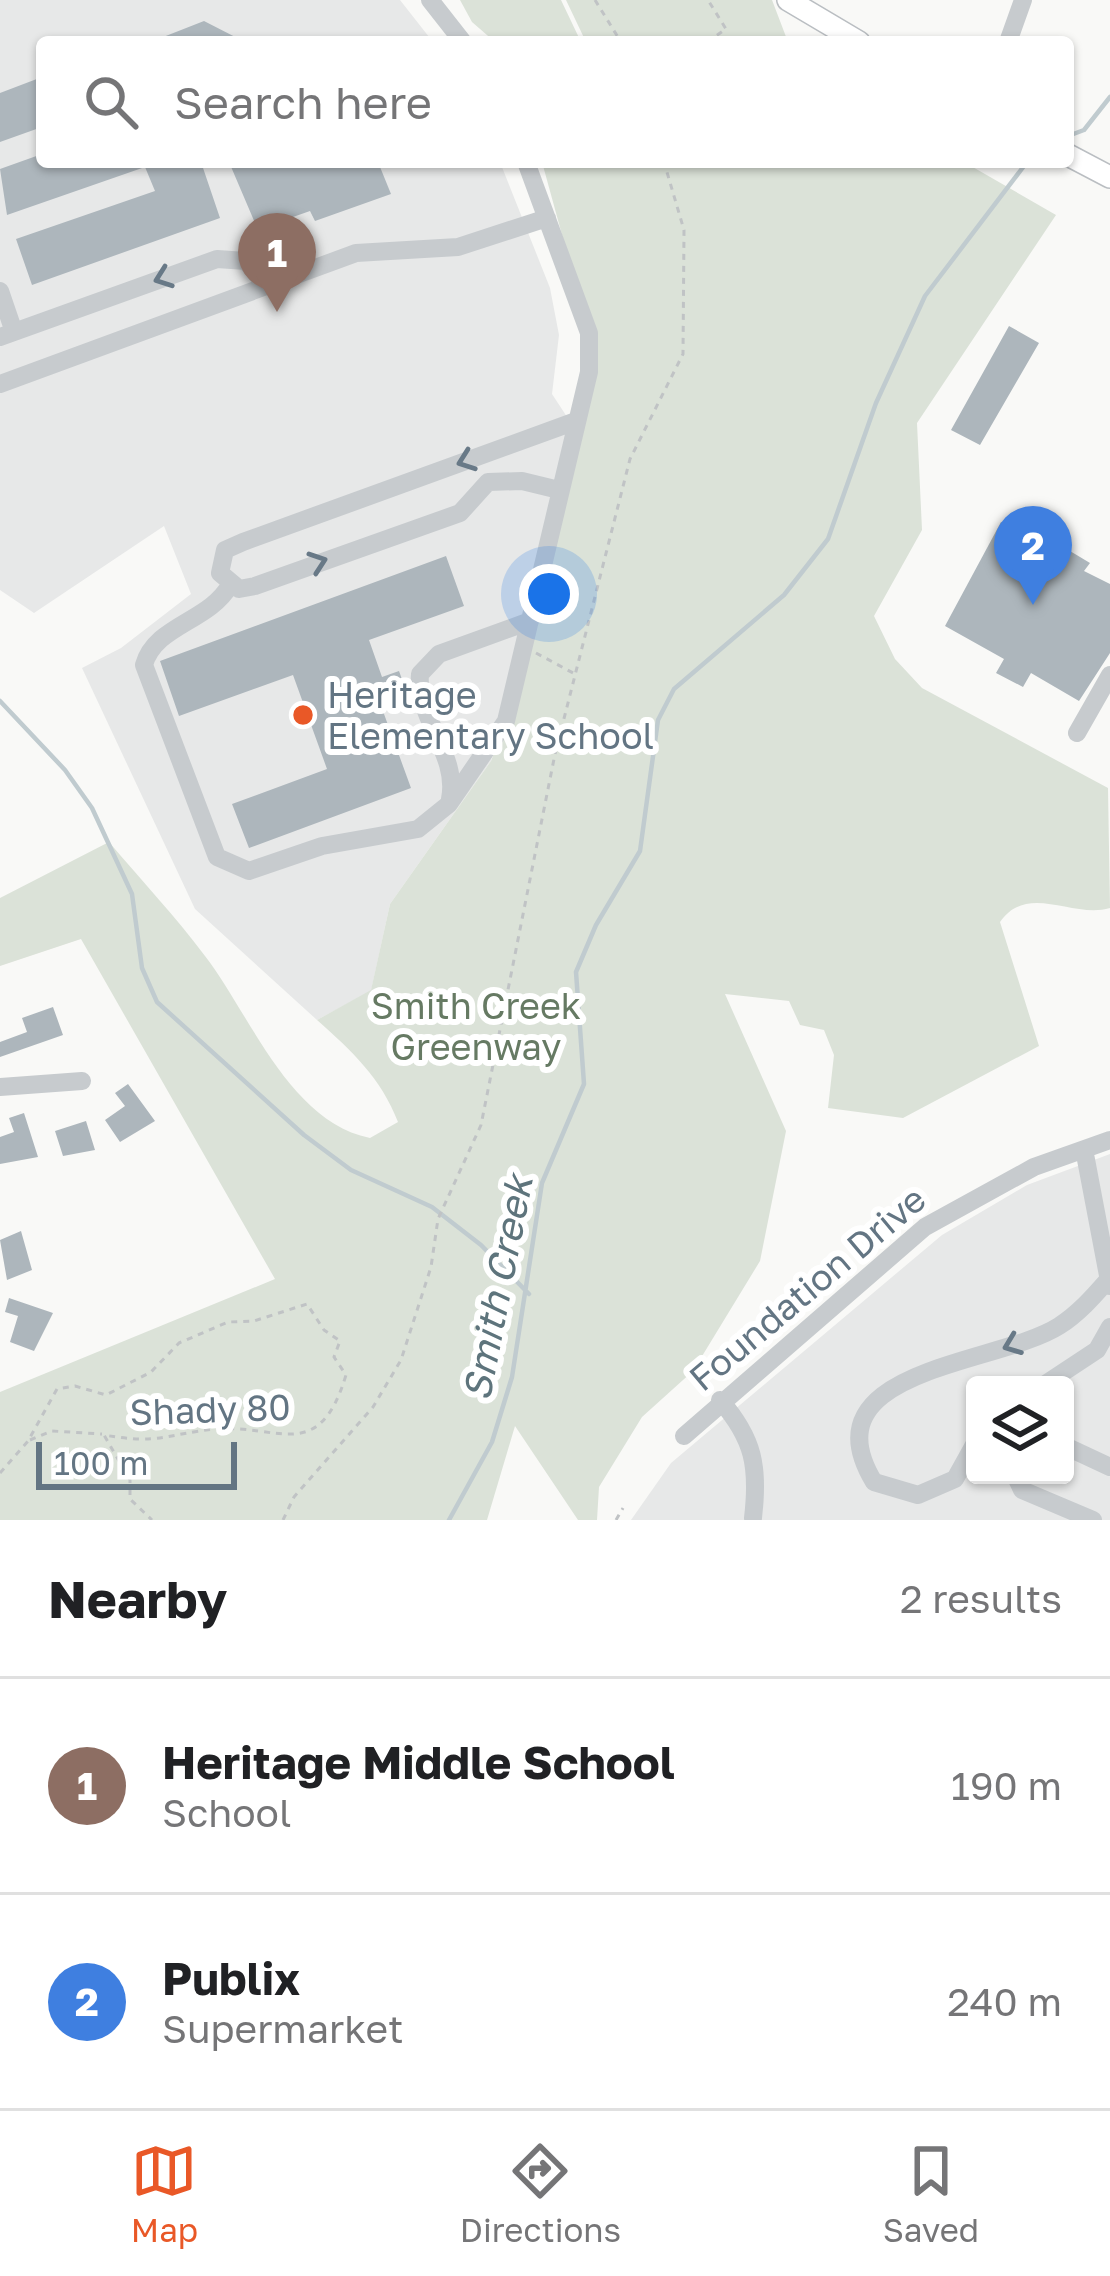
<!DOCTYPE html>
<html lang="en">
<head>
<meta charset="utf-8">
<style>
	:root { --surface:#fff; --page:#f2f2f2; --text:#202124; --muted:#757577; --line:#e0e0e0; --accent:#e95827 }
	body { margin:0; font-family:"Golos Text",sans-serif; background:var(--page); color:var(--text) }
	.controls { position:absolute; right:36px; bottom:36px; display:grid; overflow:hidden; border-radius:12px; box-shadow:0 3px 9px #0004 }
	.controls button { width:108px; height:108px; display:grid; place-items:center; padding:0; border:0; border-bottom:3px solid var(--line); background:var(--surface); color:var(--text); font:60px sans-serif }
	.scale { position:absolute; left:36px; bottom:30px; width:201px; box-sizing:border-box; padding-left:12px; border:6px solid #637583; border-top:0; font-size:33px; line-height:42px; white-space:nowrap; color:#637583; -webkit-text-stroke:9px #fff; paint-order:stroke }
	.you { position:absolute; left:549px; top:594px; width:42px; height:42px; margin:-30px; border:9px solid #fff; border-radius:50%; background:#1a73e8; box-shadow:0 0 0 18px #1a73e833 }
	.badge { display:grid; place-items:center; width:78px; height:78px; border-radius:50%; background:var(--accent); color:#fff; font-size:39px; font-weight:700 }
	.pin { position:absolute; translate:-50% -99px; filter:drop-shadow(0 3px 6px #0008) }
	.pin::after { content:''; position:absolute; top:63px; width:42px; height:36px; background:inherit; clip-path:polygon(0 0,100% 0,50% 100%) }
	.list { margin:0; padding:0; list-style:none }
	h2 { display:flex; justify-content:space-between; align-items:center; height:156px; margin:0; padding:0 48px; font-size:51px }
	h2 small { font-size:39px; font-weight:400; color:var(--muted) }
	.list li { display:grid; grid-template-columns:78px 1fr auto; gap:36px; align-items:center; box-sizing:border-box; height:216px; padding:0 48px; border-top:3px solid var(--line) }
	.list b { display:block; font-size:45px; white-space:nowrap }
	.list p { margin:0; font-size:39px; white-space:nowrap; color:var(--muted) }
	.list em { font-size:39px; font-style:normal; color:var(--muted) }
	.icon { flex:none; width:66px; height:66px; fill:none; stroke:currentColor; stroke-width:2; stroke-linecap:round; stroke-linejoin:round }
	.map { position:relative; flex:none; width:1110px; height:1520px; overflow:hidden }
	.search { position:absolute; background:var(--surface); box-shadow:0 3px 9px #0004; left:36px; right:36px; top:36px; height:132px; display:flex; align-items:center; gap:30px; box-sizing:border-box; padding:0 42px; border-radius:12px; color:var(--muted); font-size:45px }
	.sheet { height:588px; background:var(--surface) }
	nav { display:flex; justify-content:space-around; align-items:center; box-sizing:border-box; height:168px; border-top:3px solid var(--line); background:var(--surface); font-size:33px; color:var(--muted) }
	nav a { display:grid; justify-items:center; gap:6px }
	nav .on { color:var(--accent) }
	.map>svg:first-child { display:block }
	.built { fill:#e7e8e8; fill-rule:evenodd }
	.green { fill:#dbe2d8 }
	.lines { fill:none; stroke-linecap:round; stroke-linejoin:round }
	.stream { stroke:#c0cbcf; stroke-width:4.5 }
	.building { fill:#adb6bc }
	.major-casing { stroke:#babec2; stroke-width:24 }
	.path { stroke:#c0c3c5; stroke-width:3; stroke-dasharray:6 6; stroke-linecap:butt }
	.minor { stroke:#c7cbce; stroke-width:18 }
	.major { stroke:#fff; stroke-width:21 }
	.oneway { stroke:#687987 }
	.poi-dot { fill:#e95827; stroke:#fff; stroke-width:4.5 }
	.labels { text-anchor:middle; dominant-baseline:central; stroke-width:12; stroke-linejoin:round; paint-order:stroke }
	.poi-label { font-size:36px; fill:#637583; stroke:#fff; text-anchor:start }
	.park-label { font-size:36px; fill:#667a63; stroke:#fff }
	.street-label { font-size:36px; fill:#637583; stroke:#fff }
	.water-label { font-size:39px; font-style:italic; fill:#5e747c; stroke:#fff }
</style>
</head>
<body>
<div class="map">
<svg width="1110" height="1520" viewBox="0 0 1110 1520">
	<rect width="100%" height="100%" fill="#f9f9f7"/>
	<path class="built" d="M0 0H400L433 42H42V162H500L550 288 559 335 552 394 573 426 491 761 390 904 371 991 317 1020 195 909 82 668 121 648 191 594 164 526 34 613 0 590Z
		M1110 1154V1520H631L671 1463 942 1235 1027 1185ZM975 1385H1065V1475H975Z"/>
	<path class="green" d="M460 0H561L581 42H495L472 22Z
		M566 0H772L788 42H586Z
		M542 162H964L1056 215 917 423 922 530 874 616 895 659 922 688 1108 788 1110 908C1072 919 1028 882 1000 922L1039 1046 903 1118 828 1108 834 1055 824 1030 800 1025 789 1001 725 994 786 1131 760 1261 693 1371 642 1417 599 1487 597 1520H578L515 1426 487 1520H0V1392L275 1279 81 939 0 966V898L109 842C141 880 176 917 205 956 251 1016 289 1121 370 1138L398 1122C381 1078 352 1051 317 1020L371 990 390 904 491 761 506 721 589 333Z"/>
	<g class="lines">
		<path class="stream" d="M1068 136 1084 130 1110 97
			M0 701 65 770 92 808 132 894 142 968 157 1002 304 1135 351 1170 432 1207 481 1245 529 1294
			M449 1520 492 1442 512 1377 542 1183 584 1084 576 972 596 925 640 851 658 720 674 689 784 595 828 539 876 403 925 296 1027 162"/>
	</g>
	<path class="building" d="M204 21 245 42H153V41Z
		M42 77V127L0 142V93Z
		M42 154V162H201L220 218 32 285 16 239 155 191 145 167 7 215 0 169Z
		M229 162H378L391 194 315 221 310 211 273 224 271 218 255 223Z
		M1009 326 1039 343 980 445 951 430Z
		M1001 522 1033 541 1038 533 1075 554 1090 563 1084 571 1110 584V653L1079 701 1031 673 1023 687 996 673 1004 659 945 626Z
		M446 556 464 606 369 640 382 677 399 671 403 682 376 692 411 788 249 848 232 804 327 769 293 675 179 716 160 661Z
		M53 1007 63 1035 0 1057V1042L27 1032 22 1018Z
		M128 1084 155 1121 120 1142 105 1120 125 1106 115 1093Z
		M24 1113 38 1157 0 1164V1137L14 1132 9 1118Z
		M86 1121 95 1150 63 1156 55 1131Z
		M21 1231 32 1270 7 1280 0 1240Z
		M9 1298 53 1313 34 1351 10 1342 18 1316 5 1312Z"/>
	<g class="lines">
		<defs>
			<path id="major" d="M788 0 859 42
				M1068 155 1110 177"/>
		</defs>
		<use href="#major" class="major-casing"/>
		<path class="path" d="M595 0 621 42
			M707 42 726 29 708 0
			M536 653 575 674
			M30 1440 52 1431 102 1434
			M0 1473 28 1441 57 1389 75 1386 106 1395 151 1372 179 1343 228 1322 254 1321 307 1304 324 1330 340 1341 334 1357 346 1375C319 1465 278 1424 216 1429 165 1434 161 1445 104 1435L130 1480V1499L152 1520
			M283 1520 294 1497 373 1407 401 1360 431 1267 438 1219 481 1125 555 754 630 459 683 354 684 230 664 162
			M616 1520 623 1508"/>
		<path class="minor" d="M430 0 463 42
			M1008 42 1023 0
			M0 291 14 332
			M0 337 217 259 246 261 265 284
			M0 384 356 253 458 247 547 218
			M559 490 522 481 488 482 460 513 255 586 239 589 220 573 225 550 243 542 576 421
			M230 585C209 622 155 625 144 665L217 857 249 871 322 846 418 829 449 804 506 721 589 372V333L526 162
			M1077 733 1110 675
			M450 799C459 754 416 719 420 674L439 654 530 621
			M0 1087 82 1081
			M1084 1149 1110 1286
			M1044 1385 1097 1350 1110 1327
			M720 1400C754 1439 759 1467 753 1518
			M684 1436 925 1227 1034 1167 1110 1140
			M975 1443 955 1479 918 1495 874 1482C805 1368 998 1365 1059 1326 1078 1314 1093 1297 1107 1281
			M1065 1446 1110 1467
			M1015 1475 1022 1490 1093 1520"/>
		<use href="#major" class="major"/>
	</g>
	<defs><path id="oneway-chevron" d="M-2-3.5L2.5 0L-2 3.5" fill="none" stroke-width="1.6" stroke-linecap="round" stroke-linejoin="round" transform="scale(3)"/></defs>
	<g class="oneway">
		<use href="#oneway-chevron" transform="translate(163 278) rotate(160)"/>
		<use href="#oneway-chevron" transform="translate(466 461) rotate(160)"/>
		<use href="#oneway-chevron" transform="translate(318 562) rotate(-19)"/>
		<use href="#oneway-chevron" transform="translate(1012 1345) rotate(159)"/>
	</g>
	<circle class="poi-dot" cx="303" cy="715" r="12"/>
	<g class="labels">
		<g class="poi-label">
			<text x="327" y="694">Heritage<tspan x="327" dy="41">Elementary School</tspan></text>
		</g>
		<g class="park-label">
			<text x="476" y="1005">Smith Creek<tspan x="476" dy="41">Greenway</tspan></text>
		</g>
		<g class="street-label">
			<text transform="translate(807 1288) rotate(-40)">Foundation Drive</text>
			<text transform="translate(210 1409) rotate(-2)">Shady 80</text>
		</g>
		<g class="water-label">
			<text transform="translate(497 1288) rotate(-79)">Smith Creek</text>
		</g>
	</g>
</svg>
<div class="controls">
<button><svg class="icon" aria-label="layers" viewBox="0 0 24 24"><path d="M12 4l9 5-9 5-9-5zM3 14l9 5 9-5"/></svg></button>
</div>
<div class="scale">100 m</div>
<div class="you"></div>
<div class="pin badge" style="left:277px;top:312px;background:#8d6e63">1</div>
<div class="pin badge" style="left:1033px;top:605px;background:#3f7fe0">2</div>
<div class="search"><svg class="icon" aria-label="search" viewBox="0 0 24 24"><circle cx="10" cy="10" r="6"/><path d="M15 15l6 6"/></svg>Search here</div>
</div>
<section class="sheet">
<h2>Nearby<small>2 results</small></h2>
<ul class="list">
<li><span class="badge" style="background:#8d6e63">1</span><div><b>Heritage Middle School</b><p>School</p></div><em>190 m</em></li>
<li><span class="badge" style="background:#3f7fe0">2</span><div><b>Publix</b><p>Supermarket</p></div><em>240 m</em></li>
</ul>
</section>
<nav>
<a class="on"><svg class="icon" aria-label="map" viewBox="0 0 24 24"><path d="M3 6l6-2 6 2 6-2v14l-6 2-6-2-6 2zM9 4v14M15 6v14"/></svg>Map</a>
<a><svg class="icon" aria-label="directions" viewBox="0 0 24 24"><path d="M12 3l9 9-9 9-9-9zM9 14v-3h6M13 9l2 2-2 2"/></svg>Directions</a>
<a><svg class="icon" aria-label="saved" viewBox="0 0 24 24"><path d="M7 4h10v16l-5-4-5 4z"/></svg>Saved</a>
</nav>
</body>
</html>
